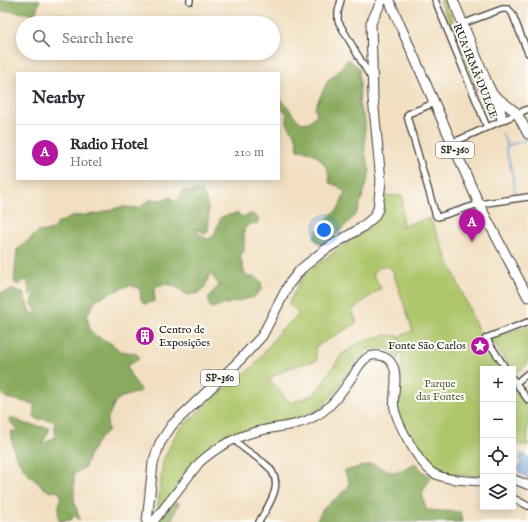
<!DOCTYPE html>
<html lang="en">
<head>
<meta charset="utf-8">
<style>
	:root { --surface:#fff; --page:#f7f7f7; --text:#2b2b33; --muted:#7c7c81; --line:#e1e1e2; --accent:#b5179e }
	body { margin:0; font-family:"IM FELL English",serif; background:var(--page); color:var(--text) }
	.controls { position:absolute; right:12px; bottom:12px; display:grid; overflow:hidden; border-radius:0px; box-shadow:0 2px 10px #0003 }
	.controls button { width:36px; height:36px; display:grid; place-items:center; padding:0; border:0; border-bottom:1px solid var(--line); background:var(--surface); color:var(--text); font:20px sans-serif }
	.you { position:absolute; left:324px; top:230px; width:14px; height:14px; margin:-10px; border:3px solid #fff; border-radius:50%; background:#1a73e8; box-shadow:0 0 0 6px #1a73e833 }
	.badge { display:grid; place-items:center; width:26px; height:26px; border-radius:50%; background:var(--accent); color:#fff; font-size:13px; font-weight:700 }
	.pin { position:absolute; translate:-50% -33px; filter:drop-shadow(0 1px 2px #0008) }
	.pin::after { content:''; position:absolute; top:21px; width:14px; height:12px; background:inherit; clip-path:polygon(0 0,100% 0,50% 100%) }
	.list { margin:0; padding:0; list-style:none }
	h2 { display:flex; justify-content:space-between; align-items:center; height:52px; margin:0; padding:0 16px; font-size:17px }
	h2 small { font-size:13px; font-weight:400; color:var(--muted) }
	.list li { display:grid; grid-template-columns:26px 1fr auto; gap:12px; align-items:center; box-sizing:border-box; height:56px; padding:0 16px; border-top:1px solid var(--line) }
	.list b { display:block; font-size:15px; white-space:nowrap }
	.list p { margin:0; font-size:13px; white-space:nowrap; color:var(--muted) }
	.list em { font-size:13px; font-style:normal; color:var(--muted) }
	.icon { flex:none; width:22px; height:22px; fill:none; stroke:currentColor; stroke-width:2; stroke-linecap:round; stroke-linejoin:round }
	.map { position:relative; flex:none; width:528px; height:522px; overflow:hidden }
	.search { position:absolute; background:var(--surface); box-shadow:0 2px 10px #0003; left:16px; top:16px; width:264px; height:44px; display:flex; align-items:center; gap:10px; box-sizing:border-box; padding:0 14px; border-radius:22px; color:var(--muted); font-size:15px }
	.panel { position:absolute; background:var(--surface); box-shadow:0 2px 10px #0003; left:16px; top:72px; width:264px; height:108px; border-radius:0px }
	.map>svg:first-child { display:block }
	.green { fill:#aec66b; stroke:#657144 }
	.forest { fill:#8aab5f; stroke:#53643e }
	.water { fill:#6e9dd7; stroke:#455c7a }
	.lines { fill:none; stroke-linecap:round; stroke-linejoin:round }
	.stream { stroke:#6e9dd7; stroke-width:1.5 }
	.street-casing { stroke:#3c3935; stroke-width:8 }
	.secondary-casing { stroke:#3c3935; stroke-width:10 }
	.primary-casing { stroke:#3c3935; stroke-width:11 }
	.street { stroke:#fff; stroke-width:5.5 }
	.secondary { stroke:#fff; stroke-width:8 }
	.primary { stroke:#fff; stroke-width:9 }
	.labels { text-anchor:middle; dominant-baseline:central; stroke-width:4; stroke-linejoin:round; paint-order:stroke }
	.shield { fill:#fdfcf7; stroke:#605f5e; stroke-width:1 }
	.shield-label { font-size:10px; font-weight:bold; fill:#1c1c1c }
	.street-label { font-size:11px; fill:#1c1c1c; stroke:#fdfcf7 }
	.poi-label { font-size:11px; fill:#1c1c1c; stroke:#fdfcf7; text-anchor:start }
	.park-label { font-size:11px; fill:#56603c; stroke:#fdfcf7 }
</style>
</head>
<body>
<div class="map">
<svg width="528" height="522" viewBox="0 0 528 522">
	<rect width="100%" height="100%" fill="#fdfcf7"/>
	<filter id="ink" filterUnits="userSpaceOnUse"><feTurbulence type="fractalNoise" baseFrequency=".025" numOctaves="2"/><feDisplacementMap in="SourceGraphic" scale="8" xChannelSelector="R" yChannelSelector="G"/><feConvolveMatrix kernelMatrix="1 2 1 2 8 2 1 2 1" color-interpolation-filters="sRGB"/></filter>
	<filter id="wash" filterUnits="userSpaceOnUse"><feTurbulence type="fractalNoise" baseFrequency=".012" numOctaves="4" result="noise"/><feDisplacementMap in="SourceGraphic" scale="16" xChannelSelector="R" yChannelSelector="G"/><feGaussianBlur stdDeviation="0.9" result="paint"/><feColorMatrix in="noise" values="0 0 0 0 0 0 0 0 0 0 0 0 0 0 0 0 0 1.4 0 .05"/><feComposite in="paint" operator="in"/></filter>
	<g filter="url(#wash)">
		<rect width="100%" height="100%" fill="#f2dfc1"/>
		<path class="green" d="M440 0H444L488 103 495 106 498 118 496 120 489 116Z
			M384 196H403L402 226 430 218 479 332 505 369H483V471L479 476 441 473 432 468 423 458 400 417 397 405 398 373 402 365 403 349 400 336 413 331 392 269 387 266 380 267 373 274 381 288 352 310 357 323 315 347 317 360 289 368 269 379 290 403 314 395 342 354 359 343 385 335 399 336 401 352 398 359 387 348 368 349 345 376 335 393 317 411 285 423H270L245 430 220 443 205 453 157 513 163 461 178 430 216 396 254 366 281 330 298 315 296 310 288 304 302 277 323 260 369 228 380 209Z
			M528 326V364L513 375V369H509L491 337Z
			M513 382 528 402V446L513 443Z"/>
		<path class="forest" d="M0 0H40L35 14C23 14 11 9 0 12Z
			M348 59 359 68 360 86 359 105 365 121V153L370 171 367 183 357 213 327 245 319 244 314 238 316 232 326 220 338 209 345 192 338 186 329 183C331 169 320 155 307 151 304 149 301 151 298 150L296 137 287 123V113L279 107V97C288 105 292 116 302 123L309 122 317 114 315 108 328 80 336 74Z
			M185 190C191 193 196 190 202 191 209 205 210 216 208 231L204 233 195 228 198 233 207 239 213 237 221 217 237 213 242 217 251 214 258 218V223L250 224 244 229V251L240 256 245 274 248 277H256L261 282 262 289 254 297 211 308C204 298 213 293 219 285L210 273 204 289 199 293 187 295C179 288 164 278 154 289L155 301 145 304 141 300 140 289 130 285 96 299 87 316 90 330 96 336 112 344 120 351 134 353 139 356 138 360 128 365 127 367 131 376 141 391 120 398 115 402 107 420 108 430C98 439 88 454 85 467L74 474V500L80 520 74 515 71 520 59 521 58 513 61 494 55 491 50 492C37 484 17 465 14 450 12 444 12 437 11 431L19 432 10 421 11 417 25 424 49 428V431L43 442V444L55 437V423L52 420 37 419 34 416V404L6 398 0 390V293L12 290 23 293 29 309 35 316 36 311 32 303 36 290 30 295 27 279 18 285 14 282 17 250 38 232 52 230 58 223 74 216 97 214 121 207 139 208 151 199 162 200 171 197 174 202 180 198 182 191Z
			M416 463 422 471 431 477 422 493 426 510 460 512 462 522H316L323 509 348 488 349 481 344 471 372 464 395 473Z
			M175 502 179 503 171 522H157L165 510Z"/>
		<path class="water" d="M523 454 528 457V479L520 473 518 469 521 462 520 455Z"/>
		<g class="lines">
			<path class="stream" d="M503 134 507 147
				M515 193 513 176 506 150 509 145 526 140"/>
		</g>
	</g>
	<g filter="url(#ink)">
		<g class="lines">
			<defs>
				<path id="street" d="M190 0V1
					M341 0 338 12V21L371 78
					M435 0 487 127
					M462 24 502 9H508L512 13 528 53
					M434 103 408 114 407 116 436 216 438 217 479 204 528 197
					M452 143 528 109
					M506 369 486 338 528 322
					M513 379 528 400
					M516 383 528 373
					M234 439C243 450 253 454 263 462 288 481 270 502 259 522
					M513 498 528 506"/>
				<path id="secondary" d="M513 479 528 485
					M153 522 200 462C217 447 237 436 259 431 278 426 296 427 314 417 332 408 342 391 353 376 357 369 361 361 368 357 376 353 388 356 392 364 399 375 393 393 394 406 396 422 419 464 433 473 446 481 468 480 483 482"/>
				<path id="primary" d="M389 0 479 204 528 297
					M453 0 488 85 500 109 502 119
					M495 96 517 113 528 134
					M147 522 153 463 160 443 172 425 238 362 262 336 289 284 301 269 326 249 361 228 374 217 378 209 381 181 373 98 371 23 382 0"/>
			</defs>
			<use href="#street" class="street-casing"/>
			<use href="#secondary" class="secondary-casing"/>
			<use href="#primary" class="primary-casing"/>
			<use href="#street" class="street"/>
			<use href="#secondary" class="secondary"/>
			<use href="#primary" class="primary"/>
		</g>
	</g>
	<defs>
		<symbol id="building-disc" viewBox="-11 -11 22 22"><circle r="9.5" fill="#b5179e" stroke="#fdfcf7"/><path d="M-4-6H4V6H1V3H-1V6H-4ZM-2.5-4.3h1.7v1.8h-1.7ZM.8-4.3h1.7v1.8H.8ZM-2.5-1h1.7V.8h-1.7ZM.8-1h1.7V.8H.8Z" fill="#fff"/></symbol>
		<symbol id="sight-disc" viewBox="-11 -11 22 22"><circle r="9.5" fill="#b5179e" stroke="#fdfcf7"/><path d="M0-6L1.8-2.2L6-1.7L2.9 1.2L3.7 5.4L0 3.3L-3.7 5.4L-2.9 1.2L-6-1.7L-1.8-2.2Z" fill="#fff"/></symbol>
	</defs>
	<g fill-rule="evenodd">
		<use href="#building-disc" x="134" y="325" width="22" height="22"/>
		<use href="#sight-disc" x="469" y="335" width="22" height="22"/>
	</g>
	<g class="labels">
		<g class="shield">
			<rect x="436" y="142" width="38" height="16" rx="3"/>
			<rect x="201" y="370" width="38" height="16" rx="3"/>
		</g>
		<g class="shield-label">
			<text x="455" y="150">SP-360</text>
			<text x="220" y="378">SP-360</text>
		</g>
		<g class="street-label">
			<text transform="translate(475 71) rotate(68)">RUA IRMÃ DULCE</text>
		</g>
		<g class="poi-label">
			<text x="159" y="330">Centro de<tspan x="159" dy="13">Exposições</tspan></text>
			<text x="466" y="346" text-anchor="end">Fonte São Carlos</text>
		</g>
		<g class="park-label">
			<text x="440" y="384">Parque<tspan x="440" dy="13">das Fontes</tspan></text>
		</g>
	</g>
</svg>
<div class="controls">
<button>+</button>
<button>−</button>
<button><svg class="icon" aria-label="locate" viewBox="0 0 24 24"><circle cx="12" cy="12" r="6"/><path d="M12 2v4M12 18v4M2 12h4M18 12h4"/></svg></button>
<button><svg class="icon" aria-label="layers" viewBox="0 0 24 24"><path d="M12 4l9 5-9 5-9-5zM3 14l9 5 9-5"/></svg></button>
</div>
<div class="you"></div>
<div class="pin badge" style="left:472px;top:242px">A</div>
<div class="search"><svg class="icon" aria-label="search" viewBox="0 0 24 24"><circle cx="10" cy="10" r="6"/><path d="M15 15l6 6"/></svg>Search here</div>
<section class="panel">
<h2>Nearby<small></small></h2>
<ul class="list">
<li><span class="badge">A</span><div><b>Radio Hotel</b><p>Hotel</p></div><em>210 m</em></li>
</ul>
</section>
</div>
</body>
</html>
